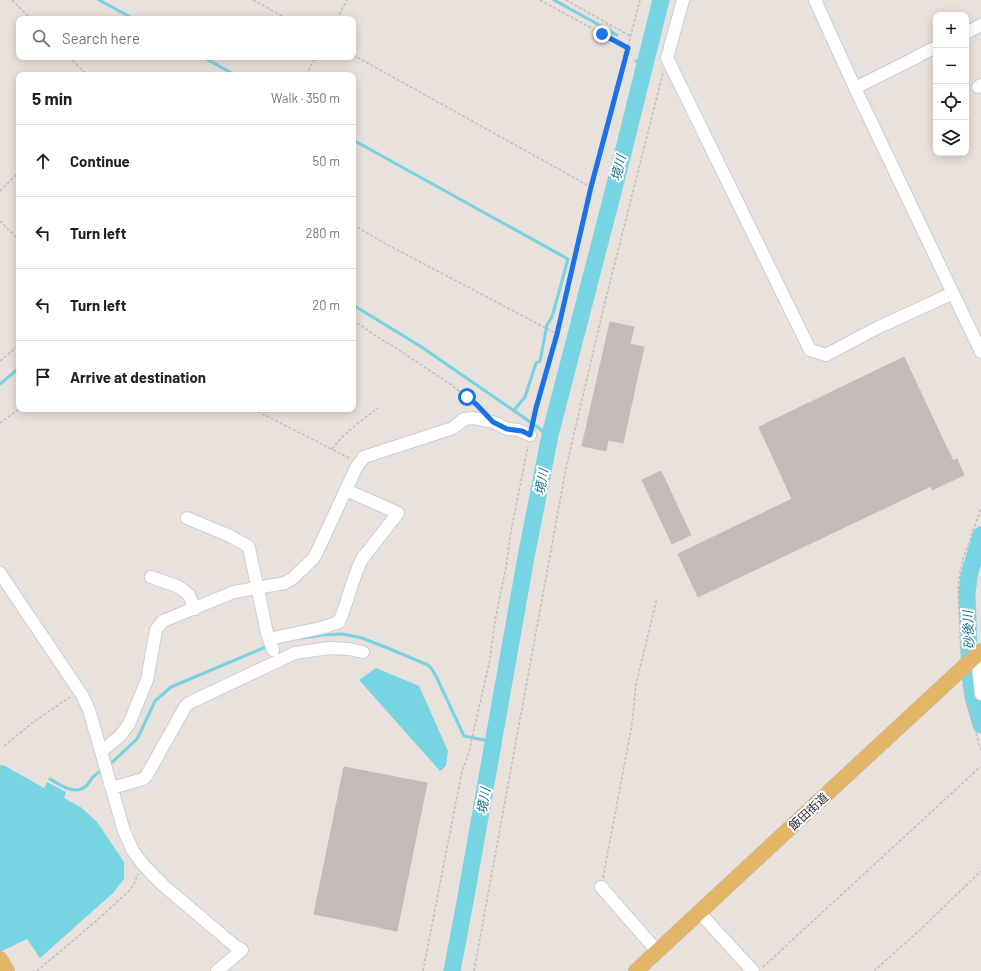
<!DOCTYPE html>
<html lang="en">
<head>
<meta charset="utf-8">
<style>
	:root { --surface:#fff; --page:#f6f6f6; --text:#202124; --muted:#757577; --line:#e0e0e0 }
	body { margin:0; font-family:Barlow,"Noto Sans JP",sans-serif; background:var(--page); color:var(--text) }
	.controls { position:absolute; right:12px; top:12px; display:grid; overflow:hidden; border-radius:8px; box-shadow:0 2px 10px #0003 }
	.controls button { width:36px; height:36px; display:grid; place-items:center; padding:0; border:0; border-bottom:1px solid var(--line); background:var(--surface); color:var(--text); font:20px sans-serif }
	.stop { position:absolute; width:12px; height:12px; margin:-9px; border:3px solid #1a73e8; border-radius:50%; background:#fff }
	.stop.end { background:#1a73e8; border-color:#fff; box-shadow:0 1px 4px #0008 }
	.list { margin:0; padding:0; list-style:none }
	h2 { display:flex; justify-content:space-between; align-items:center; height:52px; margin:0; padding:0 16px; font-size:17px }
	h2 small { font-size:13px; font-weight:400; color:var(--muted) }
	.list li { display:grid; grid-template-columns:26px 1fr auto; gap:12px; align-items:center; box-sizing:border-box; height:72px; padding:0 16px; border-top:1px solid var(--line) }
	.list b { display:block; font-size:15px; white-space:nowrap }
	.list em { font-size:13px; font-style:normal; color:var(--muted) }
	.icon { flex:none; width:22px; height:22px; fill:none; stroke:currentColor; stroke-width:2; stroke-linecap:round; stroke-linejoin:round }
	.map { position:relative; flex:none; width:981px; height:971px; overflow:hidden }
	.search { position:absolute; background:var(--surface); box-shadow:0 2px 10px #0003; left:16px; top:16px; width:340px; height:44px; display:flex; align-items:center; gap:10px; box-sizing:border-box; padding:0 14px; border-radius:8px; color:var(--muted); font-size:15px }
	.panel { position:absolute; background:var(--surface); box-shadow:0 2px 10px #0003; left:16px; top:72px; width:340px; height:340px; border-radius:8px }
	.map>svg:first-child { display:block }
	.water { fill:#77d4e2 }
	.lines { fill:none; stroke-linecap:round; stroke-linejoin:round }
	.stream { stroke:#77d4e2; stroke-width:3 }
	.river { stroke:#77d4e2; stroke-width:17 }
	.building { fill:#c2bbb8; stroke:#c4bdb5 }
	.minor-casing { stroke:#c9ced9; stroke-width:14 }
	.major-casing { stroke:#bebebe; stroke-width:16 }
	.path { stroke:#bebebe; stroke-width:1.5; stroke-dasharray:3 2; stroke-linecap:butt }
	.minor { stroke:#fff; stroke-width:12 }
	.major { stroke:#e2b567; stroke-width:15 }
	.route { stroke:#1a73e8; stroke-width:5 }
	.labels { text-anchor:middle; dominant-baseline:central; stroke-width:4; stroke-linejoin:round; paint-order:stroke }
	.street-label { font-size:12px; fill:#282828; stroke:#fff }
	.water-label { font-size:13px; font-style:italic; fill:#1a738a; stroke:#fff }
</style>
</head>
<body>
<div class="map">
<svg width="981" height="971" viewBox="0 0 981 971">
	<rect width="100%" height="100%" fill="#e9e1db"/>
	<path class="water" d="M376 668 419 686 448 751 446 766 440 771 359 680Z
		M0 765 5 766 44 788 47 782 66 792 64 798 82 808 97 822 124 862V879L113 893 40 958 27 939 0 952Z"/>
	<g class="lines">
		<path class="stream" d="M99 0 134 19
			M554 0 617 35
			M203 57 235 75
			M636 61 645 63
			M353 140 568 259 552 317 547 325 540 361 536 363 525 397 514 410
			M353 305 420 346 539 428 549 438
			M0 384 19 368
			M303 638 322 635 343 634 362 638 390 649 428 665 431 668 435 674 464 736 494 742
			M108 766 137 739 141 731 155 701 171 687 268 646
			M50 779C60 785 74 795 85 787 89 784 90 780 93 777 96 774 100 772 103 769"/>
		<path class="river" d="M981 535 969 575 967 595 970 676 973 697 981 725
			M452 971 465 902 526 557 550 435 619 169 661 0"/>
	</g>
	<path class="building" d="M610 322 634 327 630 344 644 347 623 443 608 440 606 451 582 446Z
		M904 357 953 461 957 459 964 475 932 490 931 486 698 597 678 554 792 499 759 427Z
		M661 471 691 535 672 544 642 480Z
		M344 767 427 783 397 931 314 914Z"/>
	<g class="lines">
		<defs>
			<path id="minor" d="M683 0 667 58 810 350 826 355 877 328 953 293
				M815 0 855 88 981 352
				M966 33 981 25
				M978 87 981 85
				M855 88 915 58 920 55 936 47
				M187 518 230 536 248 546 249 548 267 633 273 650
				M0 573 82 695 89 710 124 831 133 851 142 863 151 873 164 886 235 946 242 950 217 971
				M151 577 179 587 189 595 195 609
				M269 639 321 628 339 622C348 602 352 579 362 559L398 513 346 490
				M977 655 981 694
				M102 751 120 736 129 724 147 680 156 630 163 621 234 592 285 583 293 578 313 559 316 554 356 468 364 457 453 428 464 419 474 418 493 422 507 429 518 430 530 435
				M112 788 143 779 147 775 185 707 189 703 295 653 329 648 349 649 363 652
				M601 887 657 951
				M699 912 753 971"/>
			<path id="major" d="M0 959 7 971
				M636 971 846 776 981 651"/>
		</defs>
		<use href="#minor" class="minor-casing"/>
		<use href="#major" class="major-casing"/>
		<path class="path" d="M12 0 31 19
			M253 0 288 19
			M540 0 628 48
			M566 0 630 36
			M337 19 347 0
			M353 55 591 187
			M69 57 87 75
			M306 75 316 57
			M0 191 19 172
			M0 221 19 240
			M353 225 388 245 557 334
			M353 320 376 336 399 350 450 384 476 404 479 408
			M0 361 19 345
			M253 409 349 458
			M0 423 19 409
			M532 424 536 408 557 334 591 187 640 0
			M332 449C344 433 362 420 378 408
			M961 654 958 588 960 573 963 559 981 508
			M963 685 981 751
			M4 746 32 723 70 697
			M603 878 632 724 636 684 657 598
			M763 967 978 769 981 767
			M37 971 95 922 128 892 134 884 138 874
			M423 971 462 771 468 756 489 664 496 615 506 567 511 531 528 446
			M474 971 566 468 604 306 663 73
			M874 971 920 930 981 871"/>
		<use href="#minor" class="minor"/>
		<use href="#major" class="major"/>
	</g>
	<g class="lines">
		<path class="route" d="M467 397 476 404 493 422 507 429 522 431 530 435 536 408 557 334 591 187 628 48 602 34"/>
	</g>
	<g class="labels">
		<g class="street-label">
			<text transform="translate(808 811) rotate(-43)">飯田街道</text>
		</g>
		<g class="water-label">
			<text transform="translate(618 168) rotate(-76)">境川</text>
			<text transform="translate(541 482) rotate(-80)">境川</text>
			<text transform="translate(968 630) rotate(-93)">砂後川</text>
			<text transform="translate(483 801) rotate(-80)">境川</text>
		</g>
	</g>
</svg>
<div class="controls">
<button>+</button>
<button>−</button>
<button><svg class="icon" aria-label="locate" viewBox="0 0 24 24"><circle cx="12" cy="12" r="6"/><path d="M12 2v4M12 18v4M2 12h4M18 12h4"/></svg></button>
<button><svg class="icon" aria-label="layers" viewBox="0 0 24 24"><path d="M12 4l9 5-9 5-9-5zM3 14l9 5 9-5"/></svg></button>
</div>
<div class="stop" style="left:467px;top:397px"></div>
<div class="stop end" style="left:602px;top:34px"></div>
<div class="search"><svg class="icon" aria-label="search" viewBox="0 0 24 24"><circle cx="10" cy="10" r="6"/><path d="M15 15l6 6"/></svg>Search here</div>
<section class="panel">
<h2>5 min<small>Walk · 350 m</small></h2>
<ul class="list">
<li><svg class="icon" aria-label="ahead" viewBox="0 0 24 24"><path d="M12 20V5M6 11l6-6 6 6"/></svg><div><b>Continue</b></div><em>50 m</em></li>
<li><svg class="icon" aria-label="left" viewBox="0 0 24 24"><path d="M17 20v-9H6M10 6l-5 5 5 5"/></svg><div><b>Turn left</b></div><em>280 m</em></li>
<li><svg class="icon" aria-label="left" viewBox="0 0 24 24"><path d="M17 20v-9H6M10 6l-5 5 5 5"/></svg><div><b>Turn left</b></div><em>20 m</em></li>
<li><svg class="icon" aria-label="arrive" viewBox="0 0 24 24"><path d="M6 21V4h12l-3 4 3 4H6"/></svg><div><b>Arrive at destination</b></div></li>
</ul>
</section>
</div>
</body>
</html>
